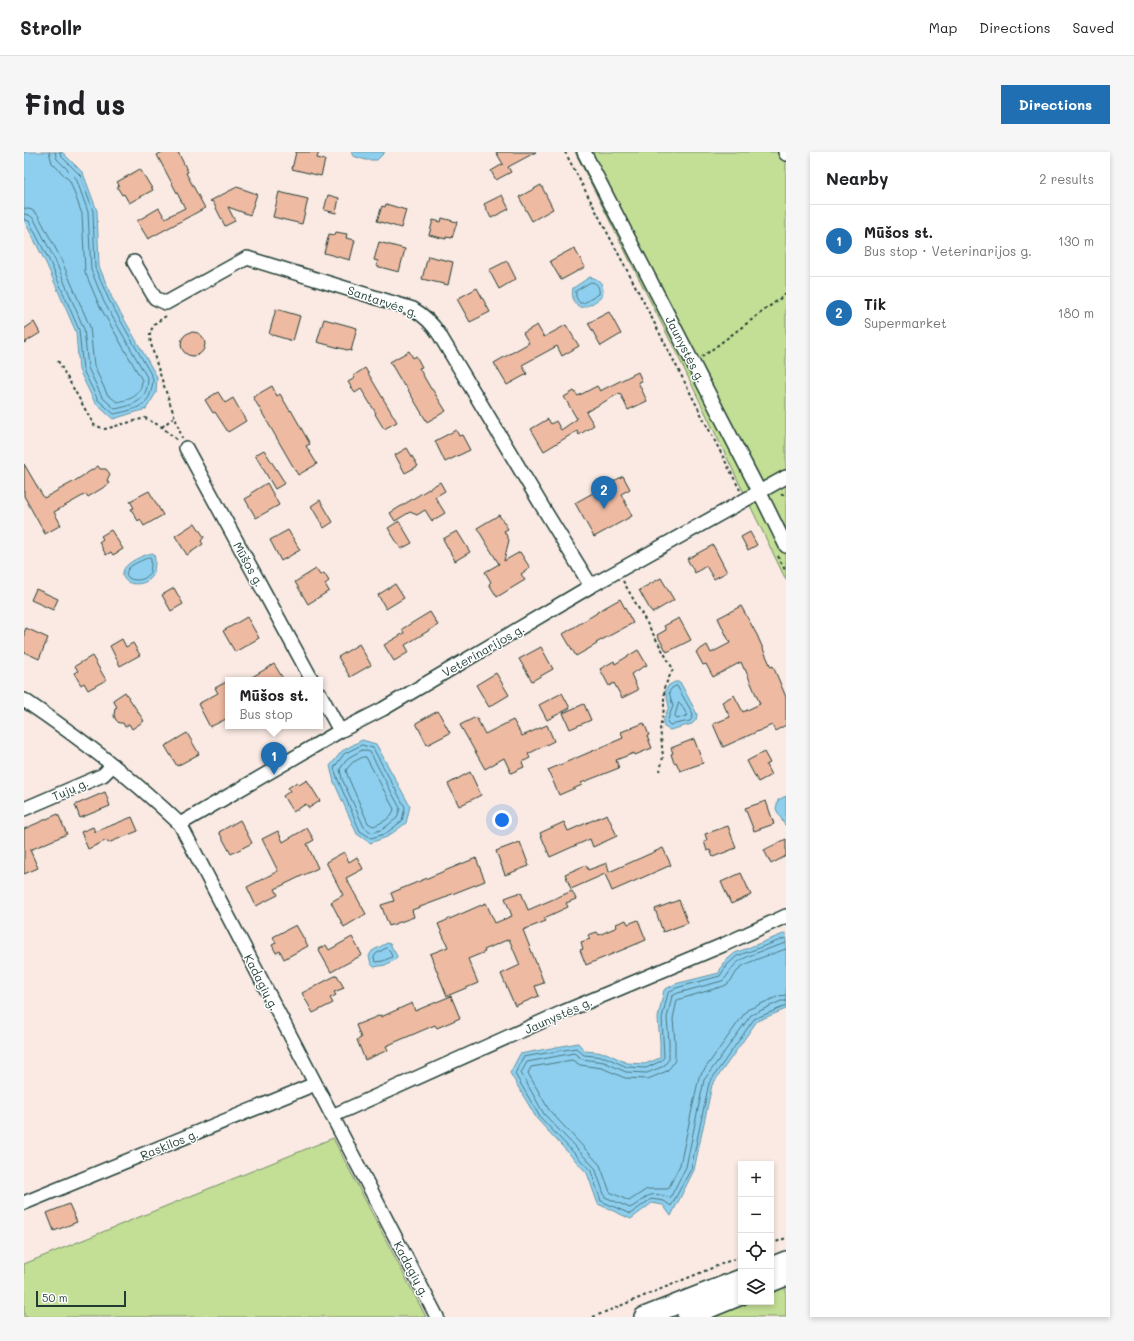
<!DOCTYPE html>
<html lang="en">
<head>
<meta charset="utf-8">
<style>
	:root { --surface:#fff; --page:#f6f6f6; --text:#202124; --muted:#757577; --line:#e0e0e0; --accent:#1f6fb2 }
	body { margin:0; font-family:Mali,sans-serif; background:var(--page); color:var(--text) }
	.controls { position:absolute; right:12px; bottom:12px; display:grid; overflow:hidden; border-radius:0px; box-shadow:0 2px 6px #0003 }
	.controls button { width:36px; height:36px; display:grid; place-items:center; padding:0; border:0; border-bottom:1px solid var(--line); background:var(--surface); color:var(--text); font:20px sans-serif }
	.scale { position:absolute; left:12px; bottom:10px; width:90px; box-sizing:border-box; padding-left:4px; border:2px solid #1f3d34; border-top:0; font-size:11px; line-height:14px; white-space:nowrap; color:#1f3d34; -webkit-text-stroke:3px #fff; paint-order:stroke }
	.you { position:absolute; left:478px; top:668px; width:14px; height:14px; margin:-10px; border:3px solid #fff; border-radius:50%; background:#1a73e8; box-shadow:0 0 0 6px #1a73e833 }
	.badge { display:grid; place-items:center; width:26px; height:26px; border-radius:50%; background:var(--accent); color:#fff; font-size:13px; font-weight:700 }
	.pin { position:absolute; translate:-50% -33px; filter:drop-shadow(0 1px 2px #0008) }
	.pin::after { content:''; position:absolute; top:21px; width:14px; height:12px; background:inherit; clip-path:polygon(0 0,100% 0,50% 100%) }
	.popup { position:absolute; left:201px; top:525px; width:98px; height:52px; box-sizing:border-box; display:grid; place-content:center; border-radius:0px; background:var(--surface); filter:drop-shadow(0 1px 3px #0005); font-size:13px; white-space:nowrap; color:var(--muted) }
	.popup b { font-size:15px; color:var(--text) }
	.popup::after { content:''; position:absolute; left:50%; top:100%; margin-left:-8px; border:8px solid transparent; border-top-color:var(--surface) }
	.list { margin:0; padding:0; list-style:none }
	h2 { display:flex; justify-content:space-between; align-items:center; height:52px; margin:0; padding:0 16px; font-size:17px }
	h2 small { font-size:13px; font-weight:400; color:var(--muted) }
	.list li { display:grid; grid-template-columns:26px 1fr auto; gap:12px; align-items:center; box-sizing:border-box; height:72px; padding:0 16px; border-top:1px solid var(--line) }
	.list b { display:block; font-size:15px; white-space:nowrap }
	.list p { margin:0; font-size:13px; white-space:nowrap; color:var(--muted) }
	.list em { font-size:13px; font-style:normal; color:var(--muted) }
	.icon { flex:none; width:22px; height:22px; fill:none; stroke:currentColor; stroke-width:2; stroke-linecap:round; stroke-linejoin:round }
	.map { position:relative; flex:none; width:762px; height:1165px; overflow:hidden; border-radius:0px }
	header { display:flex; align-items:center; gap:24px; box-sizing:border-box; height:56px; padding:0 20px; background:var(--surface); border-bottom:1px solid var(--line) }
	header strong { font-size:19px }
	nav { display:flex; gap:22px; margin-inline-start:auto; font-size:14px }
	.intro { display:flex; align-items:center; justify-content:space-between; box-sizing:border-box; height:96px; padding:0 24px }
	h1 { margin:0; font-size:28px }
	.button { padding:10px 18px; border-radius:0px; background:var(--accent); color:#fff; font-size:14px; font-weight:700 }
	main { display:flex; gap:24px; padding:0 24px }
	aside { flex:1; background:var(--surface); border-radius:0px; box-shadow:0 2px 6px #0003 }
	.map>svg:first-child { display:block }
	.green { fill:#c3de95; stroke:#718e64 }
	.water { fill:#8ecfef; stroke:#6295a4 }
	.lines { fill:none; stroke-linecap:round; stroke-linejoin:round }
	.shore { stroke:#4b777f; stroke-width:1 }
	.building { fill:#efbaa2; stroke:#1f3d34 }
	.minor-casing { stroke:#1f3d34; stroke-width:16 }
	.highway-casing { stroke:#1f3d34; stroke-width:22 }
	.path { stroke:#1f3d34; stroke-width:2; stroke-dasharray:3 3; stroke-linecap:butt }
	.minor { stroke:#fff; stroke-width:13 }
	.highway { stroke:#fff; stroke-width:19 }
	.labels { text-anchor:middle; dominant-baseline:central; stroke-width:3; stroke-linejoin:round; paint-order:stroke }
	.street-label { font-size:12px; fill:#1f3d34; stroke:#fff }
</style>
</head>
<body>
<header>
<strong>Strollr</strong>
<nav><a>Map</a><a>Directions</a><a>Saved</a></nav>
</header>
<div class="intro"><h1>Find us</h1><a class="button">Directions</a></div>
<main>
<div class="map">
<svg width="762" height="1165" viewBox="0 0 762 1165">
	<rect width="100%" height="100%" fill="#faeae3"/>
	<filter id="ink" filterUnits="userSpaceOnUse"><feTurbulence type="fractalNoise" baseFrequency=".025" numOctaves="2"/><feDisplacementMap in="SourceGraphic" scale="8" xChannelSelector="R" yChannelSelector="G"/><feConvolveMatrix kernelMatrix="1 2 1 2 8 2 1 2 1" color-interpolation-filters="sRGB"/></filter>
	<g filter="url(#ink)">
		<path class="green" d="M551 0H762V428L653 202Z
			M309 986 402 1165H0V1112Z
			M762 1129V1165H676L717 1150H747V1135Z"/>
		<path class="water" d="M0 0H38L59 21 73 59 75 114 88 146 133 225 132 241 122 257 89 267 71 251 55 218 52 180 22 111 0 68Z
			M327 0H361L353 8H342L329 4Z
			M566 125C577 127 581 134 578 145 573 148 566 154 560 155 550 157 547 144 549 136Z
			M129 401C132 406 131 412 130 419 130 424 126 428 121 430 113 434 97 432 99 420 100 411 121 402 129 401Z
			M651 530H656L673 562 672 568 668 572 646 578 640 575 639 570 645 554 641 539 645 533Z
			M338 588 352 592 386 654 382 671 363 685 346 691 333 682 310 630 306 614 318 599Z
			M762 644V674L760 672 752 657 754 648Z
			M762 781V857L733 869 688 933 670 1018 647 1064 639 1053 628 1051 607 1067 574 1052 563 1021 513 967 486 921 496 902 554 891 561 899 582 901 603 911 621 912 636 906V890L634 866 640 838 651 832 695 821 699 811 711 801Z
			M363 791 366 792 373 804 372 807 361 813 350 815 347 812 345 804 348 799Z"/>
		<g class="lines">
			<path class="shore" d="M0 56 8 58 14 63 36 105 66 175 70 214 83 242 93 250C107 247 117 245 118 228L75 153 61 120 58 62 46 29 28 11 25 0
				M0 62 5 63 10 67 31 108 60 177 64 216 78 245 91 257C111 253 123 249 124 227L80 150 67 118 64 60 52 26 33 7 31 0
				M0 67 5 69 26 110 55 178 59 218 74 248 90 262C114 257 128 254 129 226L85 148 71 116 69 59 56 23 37 4 36 0
				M567 130C573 130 576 136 575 142L560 151H556C553 148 551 144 552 139Z
				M126 405 127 407C127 411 127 416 126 420 121 433 96 429 104 417 108 412 117 409 123 406Z
				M653 534 669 562 668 566 666 569 646 573 643 570 649 554 645 540 648 536Z
				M655 551 657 552 663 563 662 564 653 567 651 564Z
				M338 593 349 596 381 655 378 669 361 682 347 686 336 679 314 628 310 616 320 602Z
				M339 598 346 600 376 656 373 666 359 677 348 681 340 675 318 627 316 617 324 606Z
				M339 605H342L370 657C368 666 358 671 349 674L344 671 324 625 322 618 328 611Z
				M762 786 713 804 703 813 696 824 652 836 644 841 638 866 640 905 637 909 622 916 603 915 581 905 560 903 552 896 499 905 491 922 516 965 567 1019 577 1049 606 1062 627 1047 640 1049 647 1054 667 1017 685 931 730 867 762 854
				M762 791C750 795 723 803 714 810 706 816 705 824 698 829L654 841 648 844 643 866 645 890V907L640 914 623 921 602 920 580 910 558 907 550 901 503 910 497 921 520 962 571 1016 581 1045 606 1056C623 1047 623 1037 646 1046L662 1015 680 928 727 863 757 849H762
				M363 796 366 799 368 805 359 809 351 810 350 805 352 802Z
				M762 797C751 801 725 809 717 815 710 821 709 830 700 834L653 848 649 867 651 890V908L648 913 643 919 624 927 601 926 578 916 556 913 548 908 507 915 504 921 525 958 576 1013 586 1040 605 1049 623 1037H644L656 1013 675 925 723 858 755 844 762 843"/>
		</g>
		<path class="building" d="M138 0H154L164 20 162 21 181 56 124 87 113 69 135 56 141 66 161 56 133 3Z
			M272 0H295L293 6 301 8 297 24 268 17Z
			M472 0H512L484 15 487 20 472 28 467 19 479 12Z
			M116 17 129 38 105 51 100 42 98 43 93 35 95 33 93 30Z
			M517 33 529 57 508 69 495 45Z
			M213 35 233 42 226 63 204 55 211 69 201 74 189 50 186 49Z
			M255 40 284 47 278 72 249 65Z
			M304 43 315 46 312 61 300 58Z
			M478 43 485 57 467 66 460 52Z
			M362 52 382 58 377 76 353 69 358 54 361 55Z
			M418 66 433 70 428 86 422 85V87L405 83 409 68 417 70Z
			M312 80 323 82 322 86 331 88 326 108 300 101 305 82 311 83Z
			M355 90 381 97 375 120 352 114 354 109 350 108Z
			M550 96 561 115 537 128 526 109Z
			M404 104 429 110 424 133 398 127Z
			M483 109 492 127 475 137 465 118Z
			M453 136 466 160 446 170 433 147Z
			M252 157 276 164 269 189 245 182Z
			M585 160 597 182 577 194 564 171Z
			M300 167 333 176 327 199 293 190Z
			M10 170 16 181 0 191V177Z
			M513 173 520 185 542 173 555 194 538 204 533 194 498 213 503 222 483 233 470 211 505 191 499 181Z
			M157 192a12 12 0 1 1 24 0a12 12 0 1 1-24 0Z
			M385 199 389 206 392 204 398 215 395 216 407 237H408L422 259 403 270 381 233 380 234 366 210Z
			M341 216 373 270 360 277 351 262 352 261 337 237 331 241 324 230 331 226 329 224Z
			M614 220 618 229 614 230 623 249 604 258 596 241 562 260 570 273 555 283 553 279 520 299 507 277 524 267 527 272 532 269 537 278 553 267 540 245 550 239 554 244 573 234 576 239Z
			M248 234 253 244 256 242 266 259 267 258 286 292 282 294 293 312 274 323 229 245Z
			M194 240 201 251 209 246 222 269 204 280 191 260 189 261 181 248Z
			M432 278 435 284 438 283 446 298 421 310 411 289Z
			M383 296 394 314 381 321 371 303Z
			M240 298 261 331 251 337 231 303Z
			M0 312 20 346 49 330 74 314 76 317H82L86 322 83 328 85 332 64 345 62 342 30 360 37 373 21 382 0 344Z
			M599 324 606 337 597 342 608 364 570 385 551 351Z
			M416 330 421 339 411 345 421 361 408 369 401 358 393 363 386 360 371 369 366 361Z
			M243 331 255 353 232 366 221 347 228 343 227 341Z
			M125 339 139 363 120 374 116 367 114 369 107 357 110 356 106 349Z
			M296 348 309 370 300 376 287 354Z
			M475 363 484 377 480 379 485 388 480 409 496 400 506 416 497 422 501 428 473 445 465 432 467 430 461 420 475 412 453 376Z
			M375 369 388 391 377 397 364 376Z
			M171 371 180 385 177 389 179 392 163 403 151 384Z
			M87 378 99 397 89 403 87 400 82 403 75 390 79 387 77 384Z
			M264 378 276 398 257 409 246 388Z
			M433 379 446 400 431 409 419 387Z
			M726 380 733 393 724 398 717 385Z
			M689 393 703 420 690 427 682 414 671 421 663 407Z
			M292 417 296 423 300 421 305 429 301 432 305 439 284 452 271 430Z
			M637 426 650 448 628 461 615 438Z
			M371 432 380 446 362 457 354 443Z
			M150 436 159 452 147 459 138 443Z
			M12 437 34 447 29 458 7 448Z
			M596 447 609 471 572 491 573 492 552 504 539 482 573 461V460Z
			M717 454 733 483 747 515 749 514 762 545V573L751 579 748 573 699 595 689 572 706 565 698 550 710 543 719 560 736 552 721 517H720L717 510 689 525 682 512 679 513 672 500 683 493 687 501 706 491 694 466Z
			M406 460 414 473 381 493 385 500 370 509 360 493 380 481 378 477Z
			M223 465 235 486 211 500 199 479Z
			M655 466 667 488 643 500 633 483 642 478 640 474Z
			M2 476 24 486 15 507 0 500V481Z
			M98 487 102 495 109 491 116 503 96 514 86 494Z
			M335 492 347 513 326 525 314 505Z
			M517 495 529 517 508 529 495 507Z
			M614 498 623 513 607 522 614 538 598 546 590 531 585 534 576 517 590 509 591 512Z
			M68 504 82 528 64 538 60 531 57 533 50 521 54 519 51 514Z
			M250 512 260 528H223Z
			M472 521 485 543 465 555 452 533Z
			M204 529V566L186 575 174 552 194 541 191 536Z
			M101 540 120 569 108 577 105 572 101 575 99 571H95L92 568 90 564 91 556 93 555 89 548Z
			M538 541 546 556 523 568 515 553Z
			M560 552 567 568 546 577 539 561Z
			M414 559 426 581 403 593 392 571Z
			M452 565 461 582 489 568 498 584 523 573 530 589 504 602 506 606 498 610 500 615 487 621 480 606 461 617 436 573Z
			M620 571 625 583 623 584 628 596 611 603 610 601 592 608 595 616 557 631 558 633 535 643 524 618 599 586 597 580Z
			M163 581 175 602 153 614 141 594Z
			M670 587 679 611 656 619 652 610 650 611 647 602 649 601 647 596Z
			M740 600 746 611 742 613 747 623 734 630 723 609Z
			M446 620 457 643 435 654 424 632Z
			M283 628 296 649 285 656 282 652 269 660 259 644 266 639 264 636 273 630 275 633Z
			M81 640 86 654 56 666 51 653Z
			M742 649 750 672 730 679 721 656Z
			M34 662 43 682 6 698 14 716 0 722V677Z
			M583 662 593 684 569 695 566 687 526 705 516 681 540 670 544 679Z
			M108 665 114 679 84 691 83 688 64 697 57 680 69 675 71 680Z
			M216 668 228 691 207 702 195 680Z
			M704 674 712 696 689 705 686 698 683 699 680 689 683 688 681 682Z
			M283 676 290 688 283 692 294 716 251 737 254 743 232 754 223 735 254 719 238 687 254 679 259 690Z
			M762 687V704L747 712 740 698Z
			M496 690 505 714 481 723 472 699Z
			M639 696 647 713 588 739 581 722 547 737 541 722 562 713 564 718 583 711 585 720Z
			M320 700 325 710 333 705 339 717 322 726 342 762 320 775 307 750 319 743 302 710Z
			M452 706 461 729 423 744V745L388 758 390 765 365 774 357 753 370 749 367 741Z
			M717 721 727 743 707 752 697 730Z
			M548 739 552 747 542 751 544 755 520 766 522 769 499 778 520 831 511 834 515 844 491 854 477 822 496 813 485 787 460 798 461 800 444 807 454 831 423 844 406 802 424 795 414 772 462 751 471 771 488 764 481 746 497 740 504 758Z
			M655 748 664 771 639 780 631 757Z
			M602 768 604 772 614 768 622 788 562 813 556 798 559 797 557 790 566 787 564 783 573 780 575 783 593 775 592 772Z
			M272 773 284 794 260 807 256 799 252 801 248 793 252 791 249 785Z
			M328 785 338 803 307 820 294 797 302 793 305 798Z
			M313 823 320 836 310 840 312 843 306 846 309 851 289 861 278 841Z
			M427 844 436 866 413 876 411 873 362 894 364 898 341 908 333 888 337 886 332 873 357 863V865L388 851 391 859Z
			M45 1052 53 1070 30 1079 23 1061Z"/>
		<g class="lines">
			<defs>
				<path id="minor" d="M560 0 735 339 762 394
					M761 0 762 2
					M110 110 131 146 142 151 223 106 389 157C401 164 408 171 415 182L521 359 567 434
					M162 296 288 528
					M296 542 316 579
					M0 548C55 585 108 626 156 672L413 1165
					M0 657 79 623 89 613
					M156 672 316 579 359 557 567 434 762 325
					M308 964 537 861 699 793 762 764
					M0 1051 291 932"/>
				<path id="highway" d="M747 1115 762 1109
					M747 1130 762 1124
					M620 1165 717 1127
					M663 1165 717 1143"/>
			</defs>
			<use href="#minor" class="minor-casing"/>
			<use href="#highway" class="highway-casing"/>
			<path class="path" d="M541 0 615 141 716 338
				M142 164C134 169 128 173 126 182 124 194 153 269 158 286
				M678 205 762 142
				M34 209 70 273 81 277 121 266 138 275 153 288
				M138 275 151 264
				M757 343 762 341
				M754 404 762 420
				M599 429 649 517 640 536V557L636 575 639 605 636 619
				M747 1092 762 1086
				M569 1165 717 1104"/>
			<use href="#minor" class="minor"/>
			<use href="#highway" class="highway"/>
		</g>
	</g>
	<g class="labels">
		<g class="street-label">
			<text transform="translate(359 149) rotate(19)">Santarvės g.</text>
			<text transform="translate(662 197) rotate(63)">Jaunystės g.</text>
			<text transform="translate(225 412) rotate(61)">Mūšos g.</text>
			<text transform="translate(459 498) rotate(-30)">Veterinarijos g.</text>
			<text transform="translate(46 637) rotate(-24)">Tujų g.</text>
			<text transform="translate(238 830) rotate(63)">Kadagių g.</text>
			<text transform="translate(534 863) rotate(-24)">Jaunystės g.</text>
			<text transform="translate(145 992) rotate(-22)">Raskilos g.</text>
			<text transform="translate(388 1117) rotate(62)">Kadagių g.</text>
		</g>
	</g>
</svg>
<div class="controls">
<button>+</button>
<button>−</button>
<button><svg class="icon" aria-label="locate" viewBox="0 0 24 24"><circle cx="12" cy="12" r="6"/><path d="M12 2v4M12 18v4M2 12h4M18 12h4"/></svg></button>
<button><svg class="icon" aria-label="layers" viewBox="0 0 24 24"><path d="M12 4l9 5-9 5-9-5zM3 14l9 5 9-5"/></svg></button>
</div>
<div class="scale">50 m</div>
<div class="you"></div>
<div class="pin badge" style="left:250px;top:623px">1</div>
<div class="popup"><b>Mūšos st.</b>Bus stop</div>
<div class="pin badge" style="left:580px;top:357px">2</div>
</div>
<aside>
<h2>Nearby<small>2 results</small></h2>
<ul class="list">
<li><span class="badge">1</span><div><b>Mūšos st.</b><p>Bus stop · Veterinarijos g.</p></div><em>130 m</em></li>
<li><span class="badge">2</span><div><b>Tik</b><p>Supermarket</p></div><em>180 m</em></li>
</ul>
</aside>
</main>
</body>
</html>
